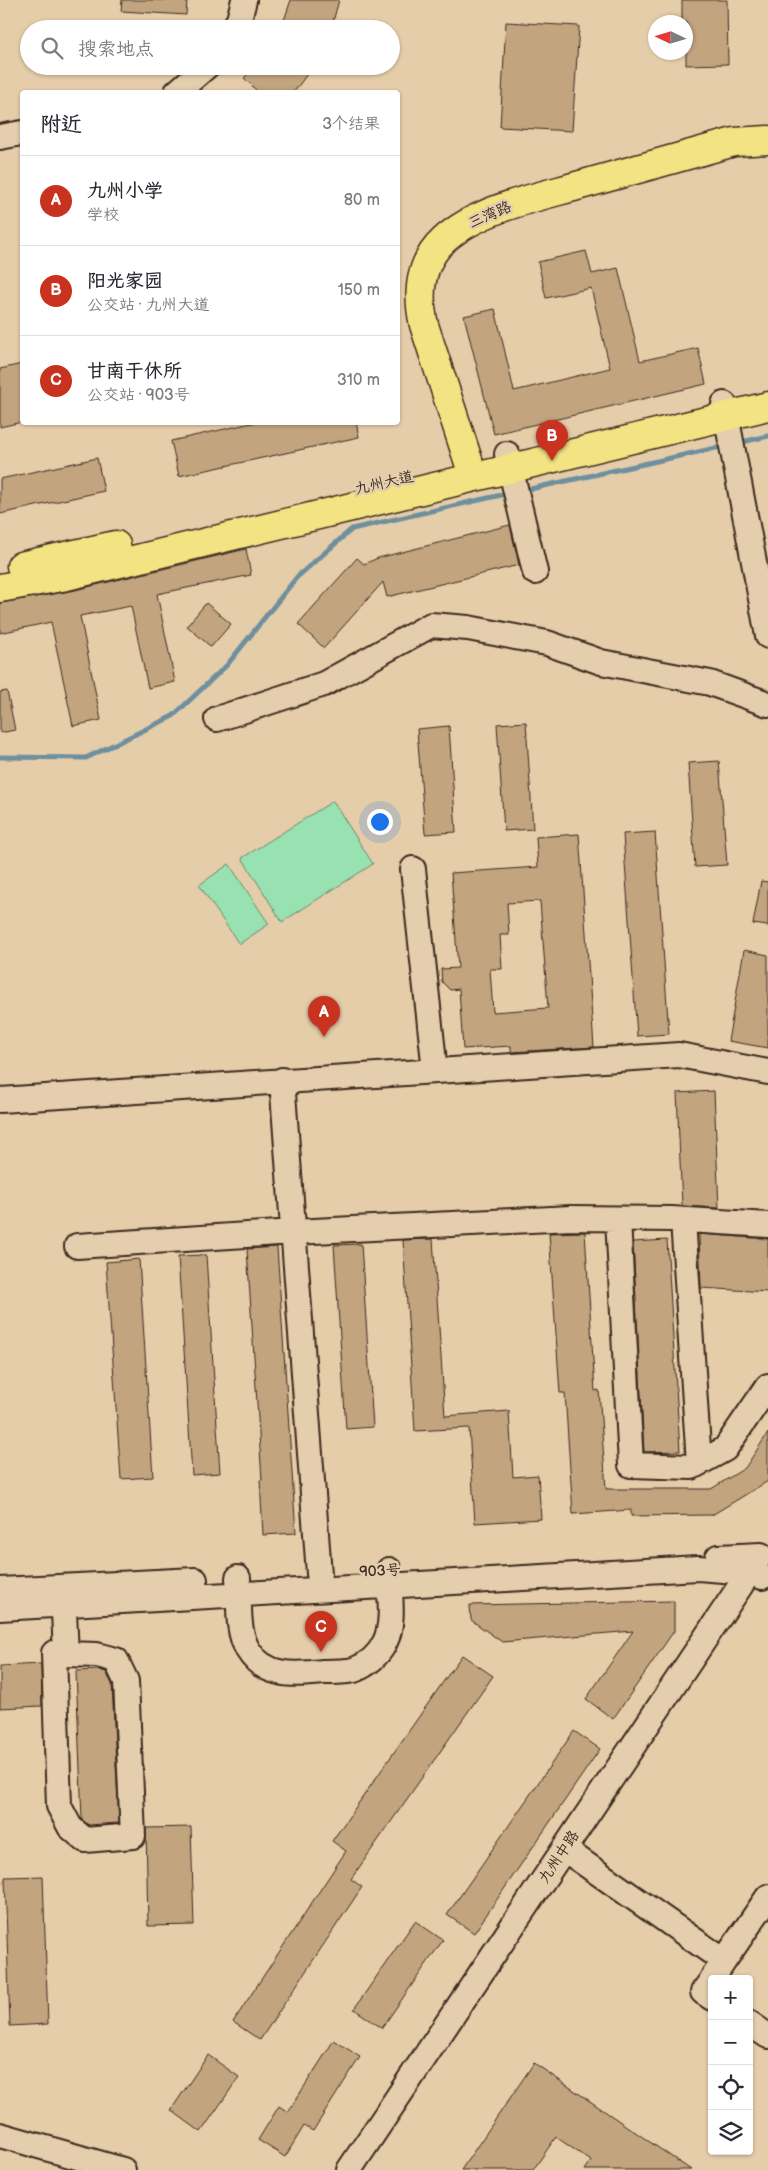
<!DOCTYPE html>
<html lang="zh">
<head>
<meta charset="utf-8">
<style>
	:root { --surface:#fff; --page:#f2f2f3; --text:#2b2b33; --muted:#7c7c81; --line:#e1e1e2; --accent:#c8321e }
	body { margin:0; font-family:"Balsamiq Sans","LXGW WenKai TC",sans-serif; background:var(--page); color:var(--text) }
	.controls { position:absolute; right:15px; bottom:15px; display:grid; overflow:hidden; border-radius:5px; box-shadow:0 1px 4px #0004 }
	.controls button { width:45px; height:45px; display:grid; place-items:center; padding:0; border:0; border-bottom:1px solid var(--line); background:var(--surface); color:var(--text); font:25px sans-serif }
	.compass { position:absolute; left:648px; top:15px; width:45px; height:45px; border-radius:50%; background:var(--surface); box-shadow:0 1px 4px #0004; rotate:274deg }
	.you { position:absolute; left:379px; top:821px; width:18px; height:18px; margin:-12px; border:4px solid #fff; border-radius:50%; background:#1a73e8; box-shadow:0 0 0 8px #1a73e833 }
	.badge { display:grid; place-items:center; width:32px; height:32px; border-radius:50%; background:var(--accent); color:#fff; font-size:16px; font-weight:700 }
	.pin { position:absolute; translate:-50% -41px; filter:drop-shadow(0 1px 2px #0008) }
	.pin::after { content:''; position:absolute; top:26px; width:18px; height:15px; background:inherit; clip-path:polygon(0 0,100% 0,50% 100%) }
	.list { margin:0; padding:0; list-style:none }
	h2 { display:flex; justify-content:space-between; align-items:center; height:65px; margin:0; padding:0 20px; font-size:21px }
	h2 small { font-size:16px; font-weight:400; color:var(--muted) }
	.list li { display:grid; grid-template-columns:32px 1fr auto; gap:15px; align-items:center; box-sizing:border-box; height:90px; padding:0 20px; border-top:1px solid var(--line) }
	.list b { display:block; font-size:19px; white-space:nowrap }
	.list p { margin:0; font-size:16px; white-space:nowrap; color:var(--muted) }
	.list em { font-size:16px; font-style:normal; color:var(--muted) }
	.icon { flex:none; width:28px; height:28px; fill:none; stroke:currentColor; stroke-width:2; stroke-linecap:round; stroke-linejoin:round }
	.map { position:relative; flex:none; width:768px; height:2170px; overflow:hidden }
	.search { position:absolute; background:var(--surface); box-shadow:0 1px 4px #0004; left:20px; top:20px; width:380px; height:55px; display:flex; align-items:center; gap:12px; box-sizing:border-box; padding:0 18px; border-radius:28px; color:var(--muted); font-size:19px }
	.panel { position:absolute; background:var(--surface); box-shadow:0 1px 4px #0004; left:20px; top:90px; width:380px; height:335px; border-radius:5px }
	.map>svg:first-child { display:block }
	.green { fill:#98e1b1; stroke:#6a8668 }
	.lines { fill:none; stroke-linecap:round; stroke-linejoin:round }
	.stream { stroke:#6e8f9d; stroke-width:5 }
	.building { fill:#c2a47f; stroke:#3b2a1e; fill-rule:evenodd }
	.minor-casing { stroke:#3b2a1e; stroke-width:28 }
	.major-casing { stroke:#3b2a1e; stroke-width:31 }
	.minor { stroke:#e4cead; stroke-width:24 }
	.major { stroke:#f4e382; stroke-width:28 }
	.labels { text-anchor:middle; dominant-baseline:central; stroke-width:5; stroke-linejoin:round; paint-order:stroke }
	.street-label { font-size:15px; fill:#3b2a1e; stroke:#e4cead }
</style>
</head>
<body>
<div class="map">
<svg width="768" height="2170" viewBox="0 0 768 2170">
	<rect width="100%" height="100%" fill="#e6cdaa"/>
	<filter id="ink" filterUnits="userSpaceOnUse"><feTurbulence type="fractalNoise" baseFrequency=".02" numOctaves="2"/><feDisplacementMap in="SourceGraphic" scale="10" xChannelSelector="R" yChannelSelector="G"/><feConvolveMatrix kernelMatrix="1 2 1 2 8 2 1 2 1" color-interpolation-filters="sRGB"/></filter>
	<g filter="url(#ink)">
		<path class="green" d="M333 801 373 864 282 922 242 858Z
			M229 864 269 924 239 944 199 885Z"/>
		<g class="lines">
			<path class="stream" d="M738 443 768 436
				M521 491 725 446
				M0 757 86 758 173 716 227 665 297 577 352 529 510 493"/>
		</g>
		<path class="building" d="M122 0H187L186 15 121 11Z
			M291 0H339L331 29H281Z
			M682 0H727L728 64 686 65V22H682Z
			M506 22 579 26 572 131 500 127Z
			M256 66H313L294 92H258L244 78Z
			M586 251 592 274 618 268 640 361 698 348 706 384 494 434 464 316 495 309 514 391 610 368 591 288 546 298 538 262Z
			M22 364V422L0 427V369Z
			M256 422H356L359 437 179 476 171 441Z
			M97 458 104 491 0 514V479Z
			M510 525 519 565 387 597 383 582 324 648 298 624 357 558 364 564 378 558Z
			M246 549 251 575 157 594 175 682 148 688 131 606 80 616 101 720 73 726 51 622 0 633V603L71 591Z
			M206 603 231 624 211 647 187 626Z
			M7 691 15 730 0 733V692Z
			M526 722 533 829 504 831 497 724Z
			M449 726 456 832 425 834 417 729Z
			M719 761 727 865 695 867 688 763Z
			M655 832 669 1034 637 1036 623 834Z
			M579 834 594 1047 511 1052V1046L463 1049 459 989 450 990 442 982 441 969 458 968 451 873 538 867 536 837ZM540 901 548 1008 493 1012 490 969H502L500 935H509L507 903Z
			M761 881 768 882V926L753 924Z
			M744 950 768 955V1048L728 1041Z
			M714 1091 719 1208 682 1206 677 1093Z
			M585 1232 595 1391 599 1390 606 1489H711L745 1468 768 1433V1481L712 1515 631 1516V1510L573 1514 565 1393H560L549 1233Z
			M699 1234 768 1239V1292L701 1288Z
			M433 1239 445 1416 509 1411 513 1477 538 1475 541 1519 475 1523 469 1428 415 1431 403 1240Z
			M667 1240 680 1451 644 1452 633 1242Z
			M361 1244 373 1427 346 1429 334 1245Z
			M277 1247 296 1533 263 1535 260 1480H262L247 1249Z
			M206 1255 220 1473 192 1475 178 1256Z
			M139 1259 153 1477 121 1479 106 1262Z
			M674 1601V1631L613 1719 586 1699 633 1631 502 1642 471 1620 470 1605Z
			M462 1655 493 1676 351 1879 362 1887 260 2040 233 2022 346 1851 332 1841Z
			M41 1664 42 1706 0 1708V1666Z
			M99 1670 106 1672 112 1684 119 1823 88 1825 82 1819 76 1671Z
			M574 1731 600 1749 474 1933 447 1915Z
			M191 1827 194 1925 148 1926 146 1828Z
			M43 1876 48 2024 10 2026 5 1877Z
			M415 1921 443 1940 382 2028 354 2009Z
			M334 2040 360 2057 313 2131 304 2126 285 2157 258 2140 279 2106 288 2112Z
			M208 2055 239 2077 201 2132 171 2110Z
			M534 2063 691 2170H585L591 2161 556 2137 533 2170H461Z"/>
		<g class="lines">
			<defs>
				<path id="minor" d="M233 29 239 20 244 0
					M177 92 207 66
					M0 137 22 133
					M724 404 768 636
					M507 454 535 572
					M217 719 324 684 431 625 468 628 547 643 601 662 710 683 768 704
					M413 869 435 1071
					M282 1080 319 1574
					M0 1100 679 1055 768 1072
					M618 1219 631 1465 692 1467 725 1449 768 1386
					M683 1220 699 1463
					M77 1246 294 1232 571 1218 672 1219 768 1225
					M718 1557 761 1555
					M238 1578C240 1601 236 1630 248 1650 265 1678 295 1675 323 1672 333 1672 345 1672 354 1670 367 1665 379 1655 385 1642 395 1622 389 1592 389 1570
					M0 1590 195 1580
					M63 1591 66 1654 97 1655 116 1660 126 1681 133 1836 85 1840 70 1827 59 1806 54 1653 66 1654
					M0 1608 698 1568 748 1572 762 1577
					M564 1849 724 1961 712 1979
					M724 1961 768 1897
					M712 1980 703 1992 712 1998
					M749 2023 768 2036
					M0 2135 123 2170
					M349 2170 757 1561"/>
				<path id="major" d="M469 463 424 325C417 294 419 263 444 240 479 208 539 197 584 184 634 170 684 156 734 142L768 140
					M21 566 116 545
					M0 588 67 576 768 406"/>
			</defs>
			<use href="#minor" class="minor-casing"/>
			<use href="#major" class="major-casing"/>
			<use href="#minor" class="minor"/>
			<use href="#major" class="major"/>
		</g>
	</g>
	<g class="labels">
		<g class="street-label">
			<text transform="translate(490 215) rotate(-24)">三湾路</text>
			<text transform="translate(384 483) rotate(-13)">九州大道</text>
			<text transform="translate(380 1571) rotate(-3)">903号</text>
			<text transform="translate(559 1857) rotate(-56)">九州中路</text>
		</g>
	</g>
</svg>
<div class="controls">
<button>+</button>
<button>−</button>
<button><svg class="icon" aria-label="locate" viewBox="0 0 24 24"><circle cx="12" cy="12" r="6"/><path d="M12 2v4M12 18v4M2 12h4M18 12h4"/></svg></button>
<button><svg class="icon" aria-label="layers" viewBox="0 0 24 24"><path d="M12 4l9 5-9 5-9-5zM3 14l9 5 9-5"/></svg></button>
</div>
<svg class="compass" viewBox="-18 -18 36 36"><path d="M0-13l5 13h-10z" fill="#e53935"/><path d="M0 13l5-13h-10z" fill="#7c7c81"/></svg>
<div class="you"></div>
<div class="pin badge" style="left:324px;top:1037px">A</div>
<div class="pin badge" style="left:552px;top:461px">B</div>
<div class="pin badge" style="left:321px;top:1652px">C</div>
<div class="search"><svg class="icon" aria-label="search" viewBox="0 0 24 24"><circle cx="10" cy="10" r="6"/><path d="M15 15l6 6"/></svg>搜索地点</div>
<section class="panel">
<h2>附近<small>3个结果</small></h2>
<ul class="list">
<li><span class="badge">A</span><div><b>九州小学</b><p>学校</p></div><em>80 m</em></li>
<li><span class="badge">B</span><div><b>阳光家园</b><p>公交站 · 九州大道</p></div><em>150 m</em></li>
<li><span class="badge">C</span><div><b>甘南干休所</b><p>公交站 · 903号</p></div><em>310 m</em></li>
</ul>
</section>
</div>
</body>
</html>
